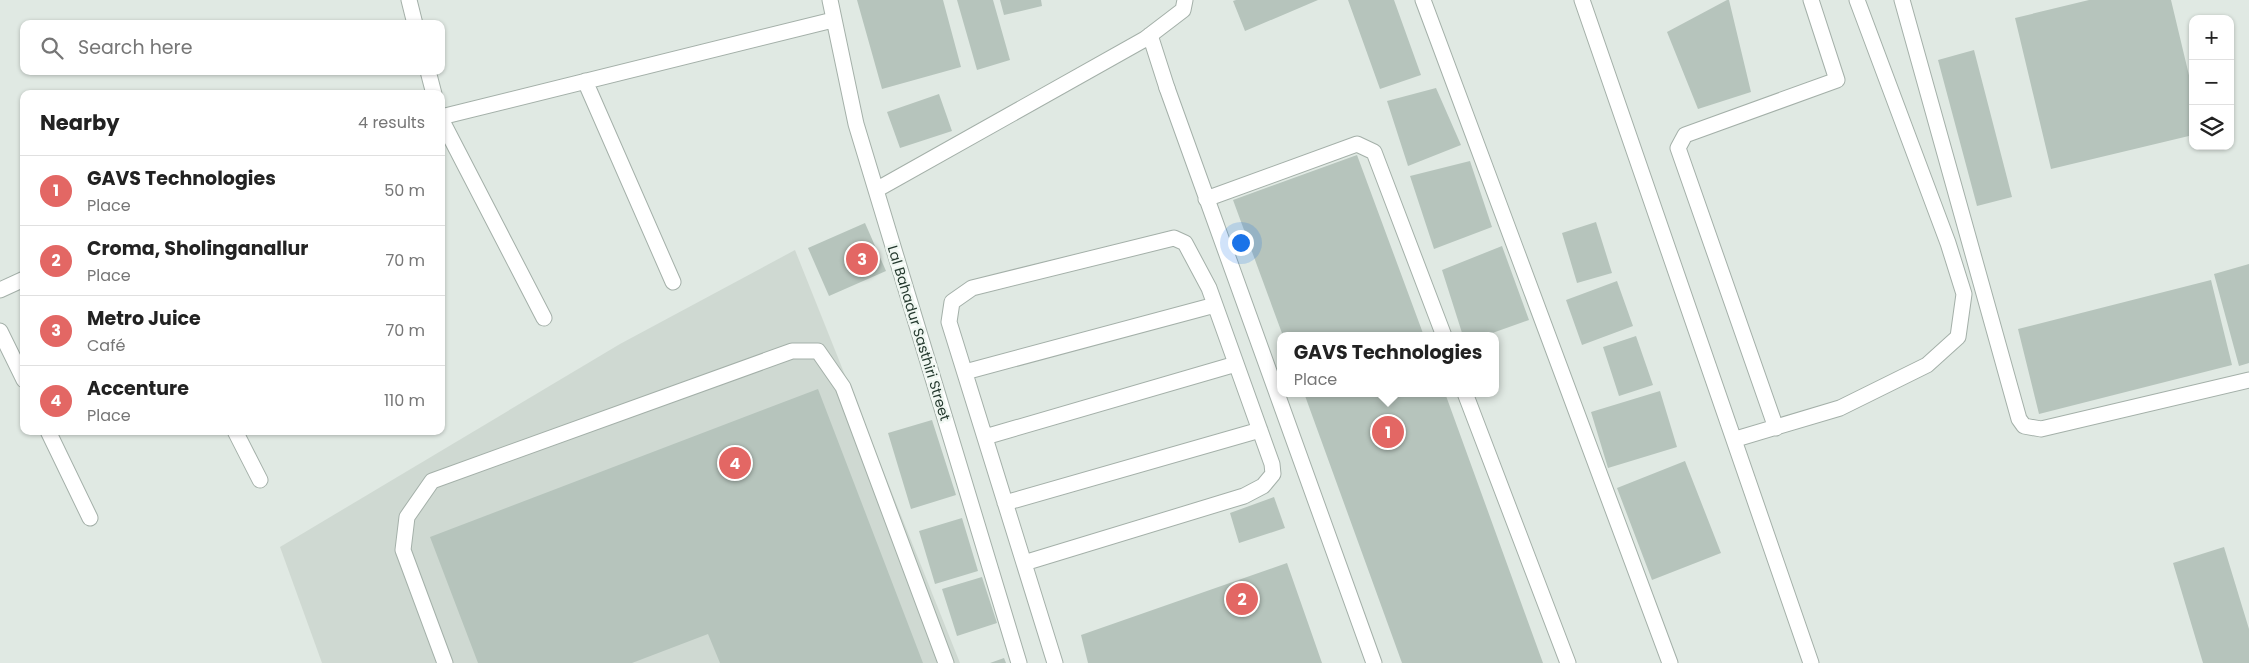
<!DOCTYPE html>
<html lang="en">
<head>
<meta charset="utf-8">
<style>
	:root { --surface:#fff; --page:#f6f6f6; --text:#222; --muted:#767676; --line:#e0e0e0; --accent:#e36764 }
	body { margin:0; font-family:Poppins,sans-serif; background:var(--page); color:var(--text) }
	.controls { position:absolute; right:15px; top:15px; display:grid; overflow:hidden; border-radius:10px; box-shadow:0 1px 4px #0004 }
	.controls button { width:45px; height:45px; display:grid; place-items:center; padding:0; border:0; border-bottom:1px solid var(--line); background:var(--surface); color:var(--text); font:25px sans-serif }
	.you { position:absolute; left:1240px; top:242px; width:18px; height:18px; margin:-12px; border:4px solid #fff; border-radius:50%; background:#1a73e8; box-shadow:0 0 0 8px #1a73e833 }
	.badge { display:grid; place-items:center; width:32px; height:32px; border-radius:50%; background:var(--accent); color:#fff; font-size:16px; font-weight:700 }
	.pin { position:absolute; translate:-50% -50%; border:2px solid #fff; box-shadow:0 1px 5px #0006 }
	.popup { position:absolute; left:1277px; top:332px; width:222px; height:65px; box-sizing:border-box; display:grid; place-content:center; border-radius:10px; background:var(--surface); filter:drop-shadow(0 1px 4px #0005); font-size:16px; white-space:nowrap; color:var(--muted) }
	.popup b { font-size:19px; color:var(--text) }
	.popup::after { content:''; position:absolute; left:50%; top:100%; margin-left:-10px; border:10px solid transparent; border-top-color:var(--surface) }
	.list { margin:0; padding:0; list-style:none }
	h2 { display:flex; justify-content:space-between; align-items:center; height:65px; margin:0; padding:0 20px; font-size:21px }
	h2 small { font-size:16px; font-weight:400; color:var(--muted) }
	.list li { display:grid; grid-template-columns:32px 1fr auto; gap:15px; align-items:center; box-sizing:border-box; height:70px; padding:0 20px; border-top:1px solid var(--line) }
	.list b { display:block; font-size:19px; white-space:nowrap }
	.list p { margin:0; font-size:16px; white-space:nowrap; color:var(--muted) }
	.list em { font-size:16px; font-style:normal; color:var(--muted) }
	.icon { flex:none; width:28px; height:28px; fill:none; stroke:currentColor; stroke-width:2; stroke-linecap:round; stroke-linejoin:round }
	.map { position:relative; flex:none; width:2249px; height:663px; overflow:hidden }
	.search { position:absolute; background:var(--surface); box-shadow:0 1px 4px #0004; left:20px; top:20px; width:425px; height:55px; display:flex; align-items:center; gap:12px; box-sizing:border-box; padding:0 18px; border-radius:10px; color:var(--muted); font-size:19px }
	.panel { position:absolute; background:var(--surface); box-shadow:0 1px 4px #0004; left:20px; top:90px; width:425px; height:345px; border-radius:10px }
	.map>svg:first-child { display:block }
	.built { fill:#cfd9d2 }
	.building { fill:#b6c4bc }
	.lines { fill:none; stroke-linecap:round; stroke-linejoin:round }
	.service-casing { stroke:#a4b0a9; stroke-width:17 }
	.minor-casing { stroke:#a4b0a9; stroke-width:17 }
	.service { stroke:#fff; stroke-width:15 }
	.minor { stroke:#fff; stroke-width:15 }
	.labels { text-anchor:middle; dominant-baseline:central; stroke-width:5; stroke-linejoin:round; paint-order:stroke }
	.street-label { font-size:14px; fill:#23382d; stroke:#f0f7f2 }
</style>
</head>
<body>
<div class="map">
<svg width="2249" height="663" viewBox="0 0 2249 663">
	<rect width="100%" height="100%" fill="#e0e9e3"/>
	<path class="built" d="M795 250 960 663H322L280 547 620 344Z"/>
	<path class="building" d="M857 0H943L961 67 882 89Z
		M957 0H993L1010 60 977 70Z
		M1000 0H1041L1042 6 1004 15Z
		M1236 0H1318L1245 31 1233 1Z
		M1348 0H1394L1421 75 1380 89Z
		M1727 0H1729L1751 92 1698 109 1667 32Z
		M2089 0H2171L2193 92V135L2051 169 2015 18Z
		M1974 50 2012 197 1977 206 1938 60Z
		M1436 88 1461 145 1408 166 1387 101Z
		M939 94 952 131 900 148 887 112Z
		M1357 155 1424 336H1283L1233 200Z
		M1470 161 1492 227 1434 249 1410 176Z
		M1596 222 1612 273 1577 283 1562 233Z
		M865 223 886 271 829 296 808 248Z
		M1502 246 1529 320 1484 336H1463L1442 270Z
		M2249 264V363L2239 366 2214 274Z
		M2211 280 2232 365 2039 414 2018 329Z
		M1617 281 1633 326 1582 345 1566 300Z
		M1636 336 1653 385 1619 396 1603 347Z
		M818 389 923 663H720L708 634 632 663H478L430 537Z
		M1660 391 1677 447 1608 468 1591 412Z
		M1304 393H1445L1543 663H1402Z
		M932 420 956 495 911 509 888 433Z
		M1685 461 1721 553 1652 580 1617 488Z
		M1274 497 1285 528 1239 543 1230 513Z
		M962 518 978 571 935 584 919 531Z
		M2224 547 2249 629V663H2203L2173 563Z
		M1287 563 1322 663H1088L1081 635Z
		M982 577 997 623 957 636 942 589Z
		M1004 658 1006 663H990Z"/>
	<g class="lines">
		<defs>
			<path id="service" d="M1582 0 1811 663
				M1167 88 1374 663
				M1206 199 1357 144 1374 152 1444 336
				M1465 393 1568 663
				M1776 428 1678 148 1685 135 1837 80 1811 0
				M1736 439 1840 408 1927 365 1958 337 1964 294 1948 243 1857 0
				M445 663 403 550 407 517 432 481 792 351H818L843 387 946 663"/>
			<path id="minor" d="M409 0 415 24
				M830 0 856 124 1019 663
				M1423 0 1670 663
				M1902 0 2019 419 2024 426 2041 429 2249 380
				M1150 35 1167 88
				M428 71 434 94
				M585 81 673 282
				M441 117 833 20
				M441 119 544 318
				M876 190 1145 39 1183 10 1185 0
				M0 290 24 279
				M0 331 24 380
				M965 372 1215 305
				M48 431 90 518
				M235 431 260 480
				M985 437 1236 364
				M1005 503 1260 430
				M1024 563 1244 496 1263 486 1273 474 1272 464 1209 288 1185 243 1174 238 972 288 952 302 949 322 1055 663"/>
		</defs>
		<use href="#service" class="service-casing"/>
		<use href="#minor" class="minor-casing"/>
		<use href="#service" class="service"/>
		<use href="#minor" class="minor"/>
	</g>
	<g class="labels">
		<g class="street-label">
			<text transform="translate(919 333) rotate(73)">Lal Bahadur Sasthiri Street</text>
		</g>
	</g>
</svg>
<div class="controls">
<button>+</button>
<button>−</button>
<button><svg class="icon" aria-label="layers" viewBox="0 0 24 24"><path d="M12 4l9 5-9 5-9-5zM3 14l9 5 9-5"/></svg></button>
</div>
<div class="you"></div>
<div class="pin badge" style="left:1388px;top:432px">1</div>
<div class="popup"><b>GAVS Technologies</b>Place</div>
<div class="pin badge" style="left:1242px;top:599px">2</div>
<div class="pin badge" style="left:862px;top:259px">3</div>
<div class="pin badge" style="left:735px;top:463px">4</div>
<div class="search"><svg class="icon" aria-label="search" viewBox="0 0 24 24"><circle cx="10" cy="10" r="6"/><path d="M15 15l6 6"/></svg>Search here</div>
<section class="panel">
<h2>Nearby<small>4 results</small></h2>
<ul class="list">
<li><span class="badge">1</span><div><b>GAVS Technologies</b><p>Place</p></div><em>50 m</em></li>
<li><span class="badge">2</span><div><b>Croma, Sholinganallur</b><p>Place</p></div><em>70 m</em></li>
<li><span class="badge">3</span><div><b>Metro Juice</b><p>Café</p></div><em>70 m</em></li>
<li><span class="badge">4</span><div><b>Accenture</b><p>Place</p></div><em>110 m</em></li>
</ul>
</section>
</div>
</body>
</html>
